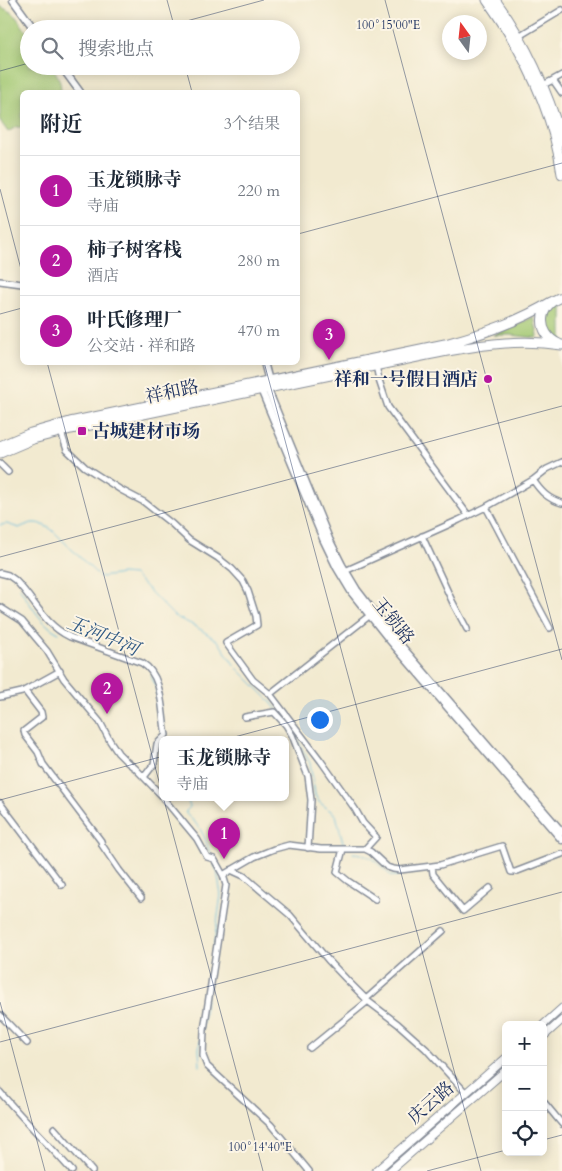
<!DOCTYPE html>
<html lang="zh">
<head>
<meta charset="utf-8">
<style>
	:root { --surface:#fff; --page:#f2f2f3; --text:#1f2937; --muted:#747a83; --line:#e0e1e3; --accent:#b5179e }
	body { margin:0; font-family:Cardo,"Noto Serif SC",serif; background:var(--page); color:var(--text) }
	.controls { position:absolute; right:15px; bottom:15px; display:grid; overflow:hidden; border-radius:8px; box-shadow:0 2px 12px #0003 }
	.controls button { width:45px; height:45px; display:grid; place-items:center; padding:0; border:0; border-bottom:1px solid var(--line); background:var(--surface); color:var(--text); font:25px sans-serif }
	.compass { position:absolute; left:442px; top:15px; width:45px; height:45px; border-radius:50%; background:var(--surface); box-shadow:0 2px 12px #0003; rotate:345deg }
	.you { position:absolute; left:319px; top:719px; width:18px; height:18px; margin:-12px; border:4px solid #fff; border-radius:50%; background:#1a73e8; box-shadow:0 0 0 8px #1a73e833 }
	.badge { display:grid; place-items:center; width:32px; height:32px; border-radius:50%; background:var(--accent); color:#fff; font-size:16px; font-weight:700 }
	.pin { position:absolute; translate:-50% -41px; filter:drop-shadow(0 1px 2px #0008) }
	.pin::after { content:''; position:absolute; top:26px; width:18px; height:15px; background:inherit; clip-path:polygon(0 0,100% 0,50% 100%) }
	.popup { position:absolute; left:159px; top:736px; width:130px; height:65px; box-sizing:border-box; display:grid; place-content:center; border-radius:8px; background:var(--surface); filter:drop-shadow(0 1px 4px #0005); font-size:16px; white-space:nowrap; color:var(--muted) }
	.popup b { font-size:19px; color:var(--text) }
	.popup::after { content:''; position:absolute; left:50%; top:100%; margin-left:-10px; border:10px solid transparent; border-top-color:var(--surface) }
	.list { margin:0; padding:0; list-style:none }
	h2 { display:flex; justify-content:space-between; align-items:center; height:65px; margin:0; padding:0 20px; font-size:21px }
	h2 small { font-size:16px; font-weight:400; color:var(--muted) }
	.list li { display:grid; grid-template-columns:32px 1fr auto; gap:15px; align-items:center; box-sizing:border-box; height:70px; padding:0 20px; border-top:1px solid var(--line) }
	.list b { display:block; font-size:19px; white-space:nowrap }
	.list p { margin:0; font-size:16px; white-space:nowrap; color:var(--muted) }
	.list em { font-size:16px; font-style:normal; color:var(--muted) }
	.icon { flex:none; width:28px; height:28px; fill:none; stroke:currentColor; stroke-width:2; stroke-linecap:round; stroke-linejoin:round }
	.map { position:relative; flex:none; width:562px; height:1171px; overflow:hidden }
	.search { position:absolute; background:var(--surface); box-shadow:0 2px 12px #0003; left:20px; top:20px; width:280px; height:55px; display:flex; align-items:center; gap:12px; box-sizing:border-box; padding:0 18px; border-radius:28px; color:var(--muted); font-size:19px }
	.panel { position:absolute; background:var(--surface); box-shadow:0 2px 12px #0003; left:20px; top:90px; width:280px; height:275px; border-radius:8px }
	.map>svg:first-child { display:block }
	.green { fill:#a2c872; stroke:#5e7c68 }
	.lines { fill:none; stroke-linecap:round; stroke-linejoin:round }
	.stream { stroke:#5fbadc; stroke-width:1 }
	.minor-casing { stroke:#868c97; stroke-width:8 }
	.tertiary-casing { stroke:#868c97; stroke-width:9 }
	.secondary-casing { stroke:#868c97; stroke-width:9 }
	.trunk-casing { stroke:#868c97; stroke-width:11 }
	.minor { stroke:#fff; stroke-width:5 }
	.tertiary { stroke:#fff; stroke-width:6 }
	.secondary { stroke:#fff; stroke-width:7 }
	.trunk { stroke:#fff; stroke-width:9 }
	.ticks { fill:none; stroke:#1b2f5e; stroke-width:1; stroke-opacity:0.45 }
	.poi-dot { fill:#b5179e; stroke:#fcf5e5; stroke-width:2 }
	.labels { text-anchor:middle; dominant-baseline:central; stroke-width:4; stroke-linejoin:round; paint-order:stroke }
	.poi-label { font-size:18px; font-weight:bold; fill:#1b2f5e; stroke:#fcf5e5; text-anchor:end }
	.street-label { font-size:18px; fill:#1b2f5e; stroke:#fcf5e5 }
	.water-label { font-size:19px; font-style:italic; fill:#2f5984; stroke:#fcf5e5 }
	.ticks-label { font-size:12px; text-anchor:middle; fill:#1b2f5e; stroke:#fcf5e5; stroke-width:4; stroke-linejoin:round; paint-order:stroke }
</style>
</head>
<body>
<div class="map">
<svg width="562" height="1171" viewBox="0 0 562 1171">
	<rect width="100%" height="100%" fill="#fcf5e5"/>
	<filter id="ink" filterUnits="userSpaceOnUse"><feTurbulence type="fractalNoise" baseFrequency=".02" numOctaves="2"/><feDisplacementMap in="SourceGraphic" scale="10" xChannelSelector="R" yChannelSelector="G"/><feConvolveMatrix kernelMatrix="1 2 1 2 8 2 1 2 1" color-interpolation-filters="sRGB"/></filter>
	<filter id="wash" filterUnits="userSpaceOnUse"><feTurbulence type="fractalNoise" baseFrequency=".0096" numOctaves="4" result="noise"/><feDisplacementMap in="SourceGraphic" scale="20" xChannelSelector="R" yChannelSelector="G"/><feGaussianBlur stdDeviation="1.12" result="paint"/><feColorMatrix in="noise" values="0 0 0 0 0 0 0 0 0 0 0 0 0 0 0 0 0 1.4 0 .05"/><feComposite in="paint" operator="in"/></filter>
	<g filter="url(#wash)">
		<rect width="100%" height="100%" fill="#f2ead0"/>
		<path class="green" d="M0 6 14 14 29 35V66H51C58 75 61 81 61 92H22V127H16L8 132 0 121Z
			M562 302V341C559 339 554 337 551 335 551 334 548 328 548 327 543 316 551 305 562 302Z
			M533 317H534L538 336 537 338 510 335H493L511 328Z"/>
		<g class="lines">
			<path class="stream" d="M0 525 7 524 19 528C34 521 36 521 51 529L99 576 101 577 122 574 134 575 174 616 195 626 218 641 235 666 269 700 294 730 301 747 310 763 315 795 319 802 336 815 344 846
				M19 587C29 602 42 626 59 633
				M151 676 156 687 163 736
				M187 798 190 807 186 811V814C202 828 203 833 210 853
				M353 853C374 854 377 865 392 876H396L414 871
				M200 1066 199 1049 221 895 217 871 213 863"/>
		</g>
	</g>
	<g filter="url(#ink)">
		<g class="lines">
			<defs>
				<path id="minor" d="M519 36 562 10
					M553 80 562 75
					M543 85 553 80 562 93
					M0 281 22 284
					M376 365 379 380 388 407 468 515
					M61 432 67 450 85 467 121 490 144 502 172 524 189 540 218 558 232 569 243 581 248 591 256 616 257 625 226 643 253 680 270 694 321 761 355 809 363 823 376 837 365 849
					M0 464 8 472
					M533 480C541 492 548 499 562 503
					M486 507 550 628
					M422 536 453 603 467 629
					M345 571 459 520 486 507 533 480 547 469 562 462
					M0 573 8 575 15 580C35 600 43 624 70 637L142 663C164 676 161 712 166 735L157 744 154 764 144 777
					M0 607 22 621 36 638 47 651 64 679 100 722 110 741 118 753 127 762 135 768 163 797
					M25 691 41 712 42 717 24 731 25 735 38 752 43 764 101 841 102 845 119 870 141 898
					M270 694 369 616
					M0 697 22 692 60 671
					M245 717 274 712 286 725 292 735 308 776 311 800 308 848
					M163 798 197 839 207 857 214 859 223 875 226 885 204 1030 203 1056 207 1066 271 1125 309 1171
					M0 803 62 885
					M343 849 337 872 348 881 375 899
					M432 866 433 874 463 911 490 888
					M231 870 244 876 290 915 328 960 346 979 369 1002 398 1024 426 1049 466 1093
					M223 875 254 857 274 849 289 845 321 849H365L371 852 387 867 393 869 400 870 440 865 502 846 511 872H515L562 854
					M366 999 443 931
					M0 1015 27 1043
					M310 1048 368 1001
					M0 1092C23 1119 48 1144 72 1171
					M543 1101 562 1124
					M54 1128 92 1171"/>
				<path id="tertiary" d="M13 0 34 29
					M61 66 80 92
					M264 362 269 381
					M266 385 329 539 342 565 357 590 391 634 562 832
					M260 387 324 541 337 568 352 593 387 637 562 840"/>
				<path id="secondary" d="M543 1025 562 1008
					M543 1037 562 1020
					M376 1171 506 1058
					M390 1171 506 1070"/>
				<path id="trunk" d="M487 0C524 52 553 110 562 174
					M495 0C527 44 547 89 562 141
					M559 344C536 334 537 304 562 297
					M0 446 31 433 70 422 445 344C483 334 518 322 551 302
					M0 453 33 439 71 429 427 355C472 346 516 338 562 345"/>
			</defs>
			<use href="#minor" class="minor-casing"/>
			<use href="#tertiary" class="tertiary-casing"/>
			<use href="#secondary" class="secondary-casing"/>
			<use href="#trunk" class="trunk-casing"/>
			<use href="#minor" class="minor"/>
			<use href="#tertiary" class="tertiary"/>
			<use href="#secondary" class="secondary"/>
			<use href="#trunk" class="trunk"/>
		</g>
	</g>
	<path class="ticks" d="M167 0 175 29M385 0 562 660M157 29 264 0M185 66 192 92M0 71 29 63M0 189 22 273M298 234 562 163M0 314 22 308M47 362 263 1171M264 362 481 1171M0 557 562 406M0 800 562 649M0 1002 45 1171M0 1042 562 892M543 1140 562 1135M427 1171 506 1150"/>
	<g class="poi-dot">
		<circle cx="488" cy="379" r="5"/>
		<rect x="77" y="426" width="10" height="10" rx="2.5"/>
	</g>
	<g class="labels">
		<g class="poi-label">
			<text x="478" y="379">祥和一号假日酒店</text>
			<text x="92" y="431" text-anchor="start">古城建材市场</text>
		</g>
		<g class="street-label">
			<text transform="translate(172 392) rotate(-12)">祥和路</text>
			<text transform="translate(393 621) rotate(51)">玉锁路</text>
			<text transform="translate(431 1103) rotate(-41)">庆云路</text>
		</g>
		<g class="water-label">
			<text transform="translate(103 636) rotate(22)">玉河中河</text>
		</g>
	</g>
	<g class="ticks-label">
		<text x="388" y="29">100°15'00"E</text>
		<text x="260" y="1151">100°14'40"E</text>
	</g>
</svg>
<div class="controls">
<button>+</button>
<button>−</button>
<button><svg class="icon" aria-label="locate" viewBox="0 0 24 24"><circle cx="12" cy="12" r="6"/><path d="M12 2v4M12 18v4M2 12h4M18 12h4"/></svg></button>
</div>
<svg class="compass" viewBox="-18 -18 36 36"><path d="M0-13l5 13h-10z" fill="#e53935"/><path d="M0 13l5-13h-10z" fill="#747a83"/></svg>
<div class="you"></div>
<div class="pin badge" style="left:224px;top:859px">1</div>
<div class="popup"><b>玉龙锁脉寺</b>寺庙</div>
<div class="pin badge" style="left:107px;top:714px">2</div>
<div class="pin badge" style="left:329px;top:360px">3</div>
<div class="search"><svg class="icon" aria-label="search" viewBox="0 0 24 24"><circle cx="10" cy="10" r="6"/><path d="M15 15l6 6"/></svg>搜索地点</div>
<section class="panel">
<h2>附近<small>3个结果</small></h2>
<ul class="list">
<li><span class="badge">1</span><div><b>玉龙锁脉寺</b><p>寺庙</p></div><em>220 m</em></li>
<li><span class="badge">2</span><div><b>柿子树客栈</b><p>酒店</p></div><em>280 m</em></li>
<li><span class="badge">3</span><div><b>叶氏修理厂</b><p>公交站 · 祥和路</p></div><em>470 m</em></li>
</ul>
</section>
</div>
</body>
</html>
